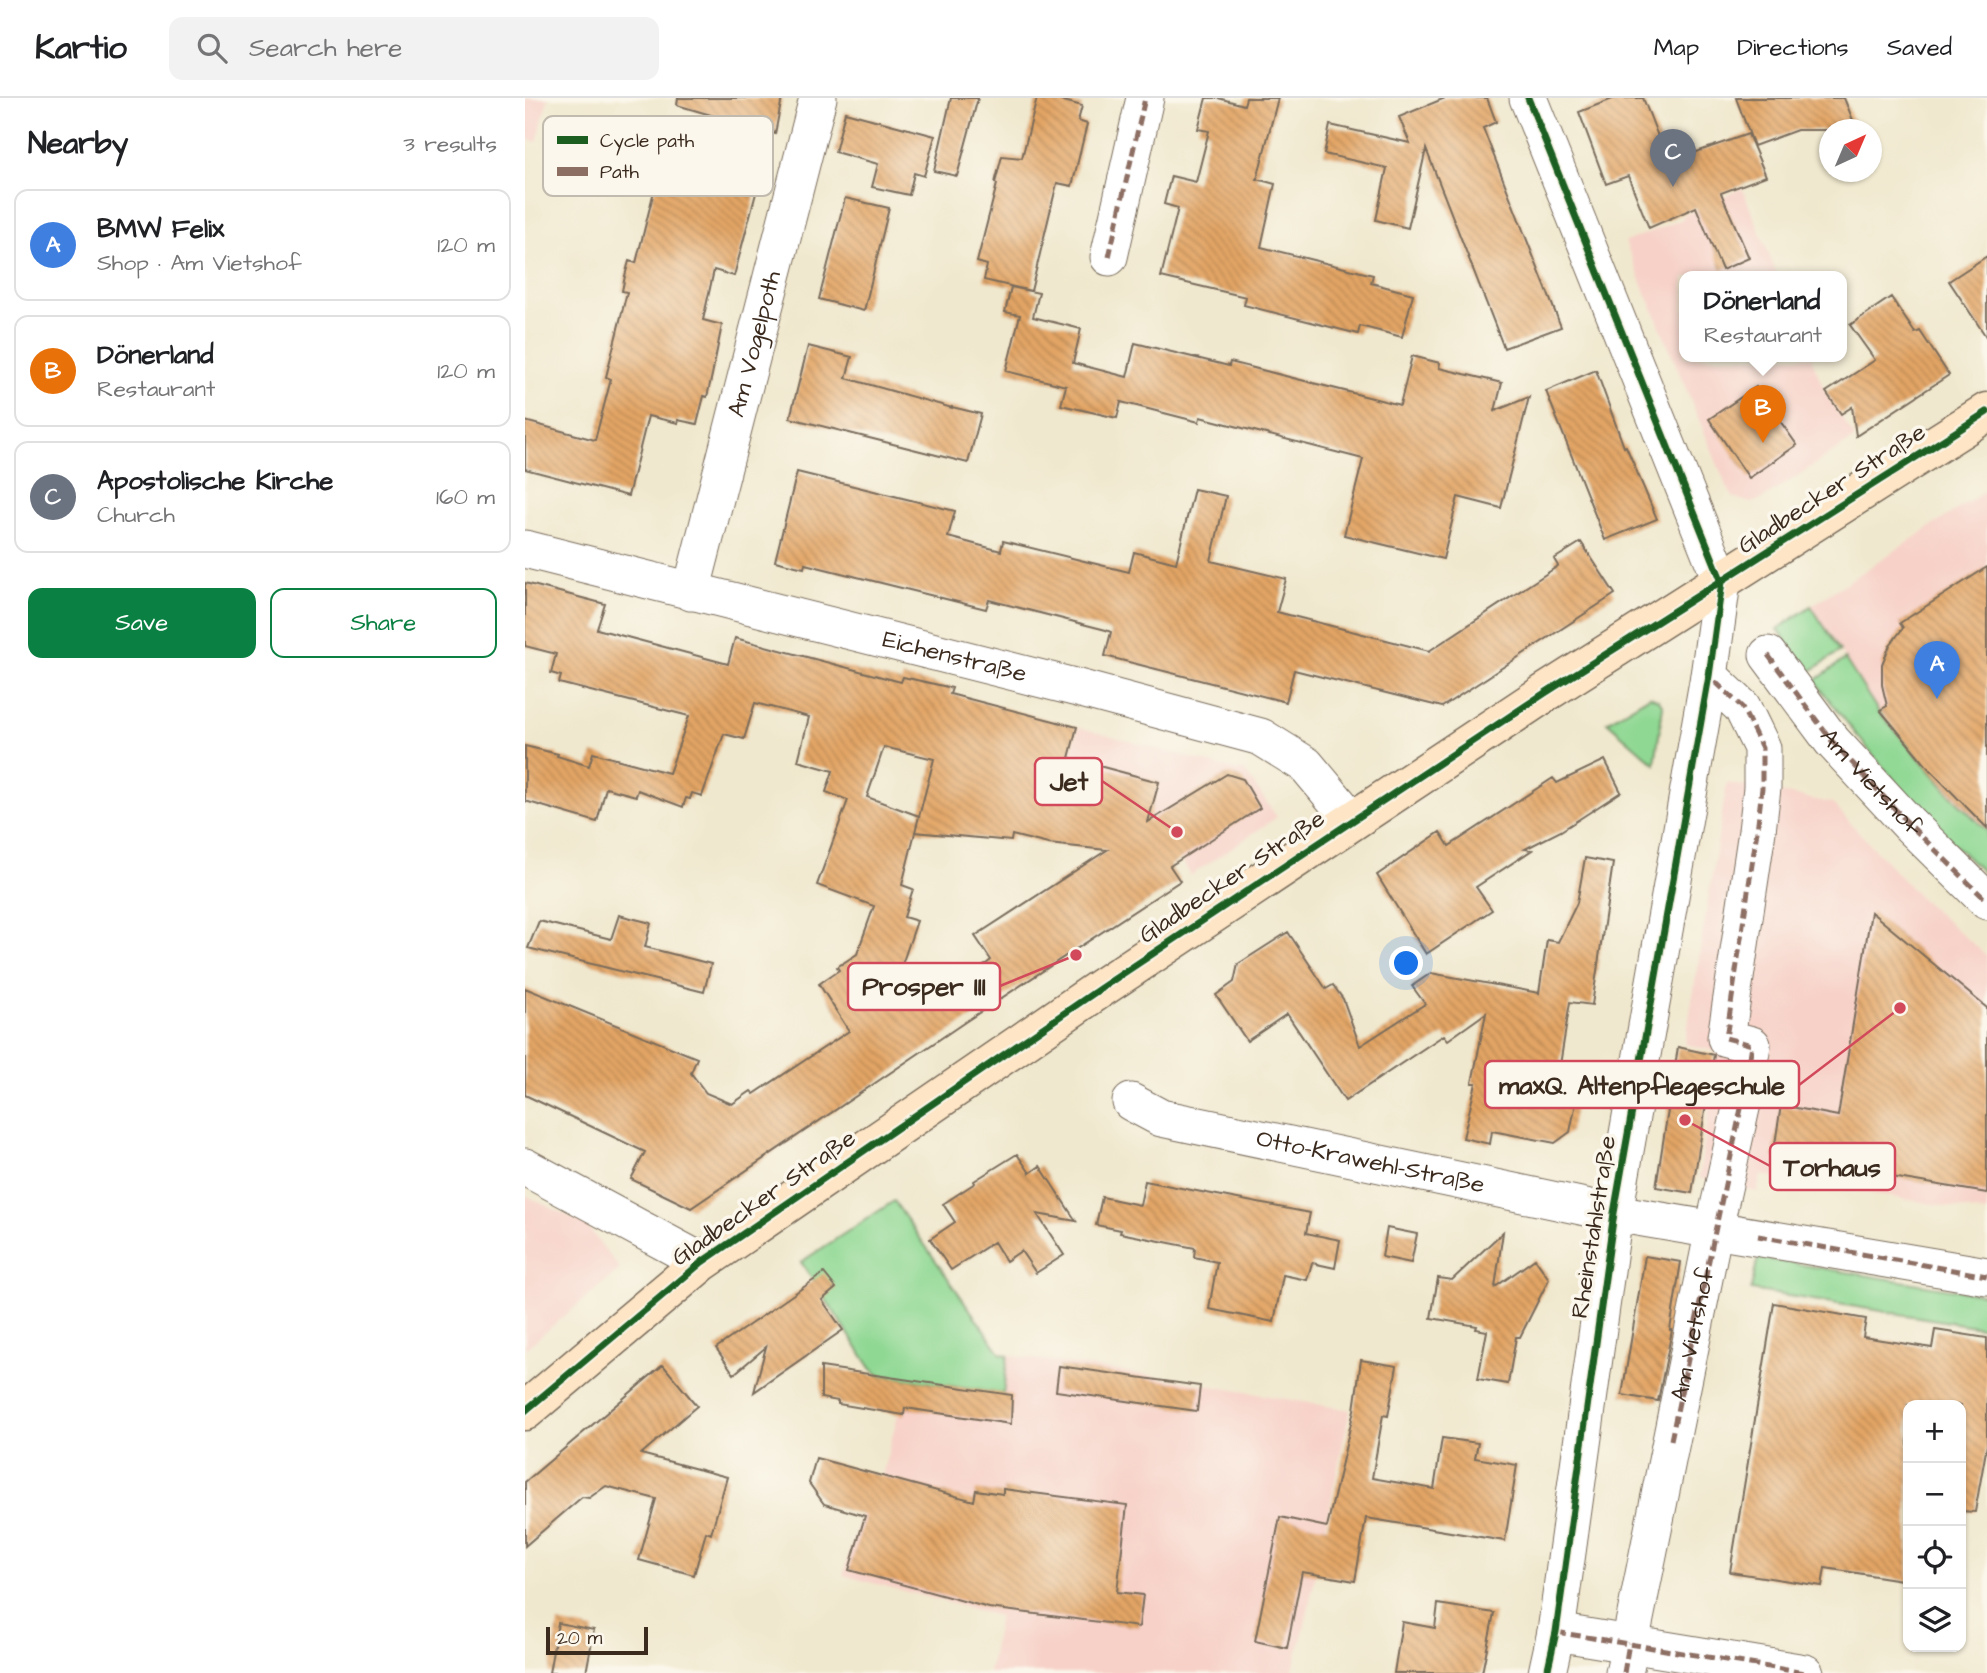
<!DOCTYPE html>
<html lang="en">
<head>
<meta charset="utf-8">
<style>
	:root { --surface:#fff; --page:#f2f2f2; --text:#202124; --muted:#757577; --line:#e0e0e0; --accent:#0b8043 }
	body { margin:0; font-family:"Architects Daughter",sans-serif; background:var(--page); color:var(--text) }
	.controls { position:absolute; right:21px; bottom:21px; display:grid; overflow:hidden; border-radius:14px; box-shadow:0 2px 5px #0004 }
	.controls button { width:63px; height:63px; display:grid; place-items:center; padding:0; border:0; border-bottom:2px solid var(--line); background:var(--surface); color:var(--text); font:35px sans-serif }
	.compass { position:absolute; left:1294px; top:21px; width:63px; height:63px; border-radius:50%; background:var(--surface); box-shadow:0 2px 5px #0004; rotate:44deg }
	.scale { position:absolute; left:21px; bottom:18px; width:102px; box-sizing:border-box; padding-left:7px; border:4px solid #3b2a1e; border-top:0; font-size:19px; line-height:24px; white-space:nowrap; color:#3b2a1e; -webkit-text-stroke:5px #fbf7ec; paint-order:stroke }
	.you { position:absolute; left:882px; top:866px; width:24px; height:24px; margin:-18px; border:5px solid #fff; border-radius:50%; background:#1a73e8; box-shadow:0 0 0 10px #1a73e833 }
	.badge { display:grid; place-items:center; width:46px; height:46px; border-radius:50%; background:var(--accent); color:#fff; font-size:23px; font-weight:700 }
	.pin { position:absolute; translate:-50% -58px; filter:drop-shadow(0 2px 4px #0008) }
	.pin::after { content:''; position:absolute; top:37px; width:24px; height:21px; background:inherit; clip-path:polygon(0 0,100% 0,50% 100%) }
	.popup { position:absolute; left:1154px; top:173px; width:168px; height:91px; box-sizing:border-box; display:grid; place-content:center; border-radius:14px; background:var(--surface); filter:drop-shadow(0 2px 5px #0005); font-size:23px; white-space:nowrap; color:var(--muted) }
	.popup b { font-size:26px; color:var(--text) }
	.popup::after { content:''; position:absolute; left:50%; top:100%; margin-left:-14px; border:14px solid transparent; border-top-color:var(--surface) }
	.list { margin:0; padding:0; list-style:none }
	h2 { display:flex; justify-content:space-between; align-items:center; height:91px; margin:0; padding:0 28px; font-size:30px }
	h2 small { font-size:23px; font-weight:400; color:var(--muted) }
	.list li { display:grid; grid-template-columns:46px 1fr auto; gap:21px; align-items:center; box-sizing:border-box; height:112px; margin:0 14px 14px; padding:0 14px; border:2px solid var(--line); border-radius:14px }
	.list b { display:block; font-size:26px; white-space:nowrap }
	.list p { margin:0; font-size:23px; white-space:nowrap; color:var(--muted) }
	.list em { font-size:23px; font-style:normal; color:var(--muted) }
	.actions { display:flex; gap:14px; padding:21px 28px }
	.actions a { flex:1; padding:16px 0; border:2px solid var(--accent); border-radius:14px; text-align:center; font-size:24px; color:var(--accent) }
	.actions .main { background:var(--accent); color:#fff }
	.icon { flex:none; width:38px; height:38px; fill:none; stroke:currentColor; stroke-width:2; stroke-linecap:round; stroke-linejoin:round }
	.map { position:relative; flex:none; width:1462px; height:1575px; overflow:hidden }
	header { display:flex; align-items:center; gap:42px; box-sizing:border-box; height:98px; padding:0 35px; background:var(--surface); border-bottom:2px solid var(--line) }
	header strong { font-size:33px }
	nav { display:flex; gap:38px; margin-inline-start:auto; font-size:24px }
	.search { width:490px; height:63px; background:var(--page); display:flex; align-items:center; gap:18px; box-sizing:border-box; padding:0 24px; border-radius:14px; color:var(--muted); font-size:26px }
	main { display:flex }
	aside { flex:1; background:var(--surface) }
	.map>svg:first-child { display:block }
	.built { fill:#f7d1c8 }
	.green { fill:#8fd893; stroke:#658158; stroke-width:2 }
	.building { fill:url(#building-back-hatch); fill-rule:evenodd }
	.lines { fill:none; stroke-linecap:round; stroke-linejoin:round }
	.minor-casing { stroke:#7a6c5c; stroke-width:39 }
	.secondary-casing { stroke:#7a6c5c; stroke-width:41 }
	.minor { stroke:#fff; stroke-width:37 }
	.secondary { stroke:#fde5c5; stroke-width:38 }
	.quiet { stroke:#8d6e63; stroke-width:5; stroke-dasharray:10 5; stroke-linecap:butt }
	.cycleway-casing { stroke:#fbf7ec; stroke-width:11 }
	.cycleway { stroke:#1b5e20; stroke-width:7 }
	.labels { text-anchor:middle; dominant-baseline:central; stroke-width:7; stroke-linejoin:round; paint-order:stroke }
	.street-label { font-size:24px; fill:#3b2a1e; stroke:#fbf7ec }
	.key { fill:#fbf7ec; stroke:#c1baae; stroke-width:2 }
	.key-label { font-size:19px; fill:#3b2a1e }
	.leader { fill:none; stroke:#d1495b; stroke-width:2.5 }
	.callout-dot { fill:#d1495b; stroke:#fbf7ec; stroke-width:2.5 }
	.callout { fill:#fbf7ec; stroke:#d1495b; stroke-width:2.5 }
	.callout-label { font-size:26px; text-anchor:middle; font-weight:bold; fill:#3b2a1e }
</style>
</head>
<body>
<header>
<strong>Kartio</strong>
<div class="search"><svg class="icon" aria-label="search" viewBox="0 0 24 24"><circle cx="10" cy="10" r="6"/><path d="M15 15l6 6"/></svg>Search here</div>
<nav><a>Map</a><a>Directions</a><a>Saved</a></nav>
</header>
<main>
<aside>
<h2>Nearby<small>3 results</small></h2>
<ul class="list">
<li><span class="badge" style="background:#3f7fe0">A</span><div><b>BMW Felix</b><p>Shop · Am Vietshof</p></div><em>120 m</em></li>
<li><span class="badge" style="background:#e8710a">B</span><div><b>Dönerland</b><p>Restaurant</p></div><em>120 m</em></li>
<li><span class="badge" style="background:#6b7280">C</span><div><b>Apostolische Kirche</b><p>Church</p></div><em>160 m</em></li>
</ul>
<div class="actions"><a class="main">Save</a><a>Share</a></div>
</aside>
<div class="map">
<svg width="1462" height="1575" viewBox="0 0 1462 1575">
	<defs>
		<pattern id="building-back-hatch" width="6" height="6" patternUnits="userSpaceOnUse" patternTransform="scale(1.75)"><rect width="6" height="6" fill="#e3a565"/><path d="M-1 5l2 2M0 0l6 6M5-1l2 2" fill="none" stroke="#b98753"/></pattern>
	</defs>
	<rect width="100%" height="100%" fill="#fbf7ec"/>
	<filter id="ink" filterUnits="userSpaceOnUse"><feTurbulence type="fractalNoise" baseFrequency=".0143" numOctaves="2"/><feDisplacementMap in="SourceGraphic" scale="14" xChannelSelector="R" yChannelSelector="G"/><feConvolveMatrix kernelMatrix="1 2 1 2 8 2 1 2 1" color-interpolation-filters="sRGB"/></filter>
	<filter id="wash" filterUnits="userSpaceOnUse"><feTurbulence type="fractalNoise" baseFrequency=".00686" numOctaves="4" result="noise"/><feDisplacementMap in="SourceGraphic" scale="28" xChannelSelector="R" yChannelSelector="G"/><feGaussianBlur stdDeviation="1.57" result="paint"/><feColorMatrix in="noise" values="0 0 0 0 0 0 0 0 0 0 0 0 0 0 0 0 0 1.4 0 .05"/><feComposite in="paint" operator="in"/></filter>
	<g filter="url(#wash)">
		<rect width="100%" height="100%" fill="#f0e8ce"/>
		<path class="built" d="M0 0H23L12 44 0 41Z
			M1217 90 1253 179H1159V259H1286L1300 294 1330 340 1237 401 1226 405 1208 399 1202 389 1100 144 1158 121 1157 118Z
			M1462 392V733L1426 697 1353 613 1286 508Z
			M553 629 713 673 719 672 752 719 666 777 632 725 535 697Z
			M1202 685 1307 705 1394 799 1462 858V1115L1236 1077 1232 1094 1174 1080 1192 954 1160 946Z
			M0 1097 61 1127 95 1171 0 1251Z
			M483 1257 627 1278 825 1312 779 1531 767 1575H464L474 1518 318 1477 336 1416 357 1378 373 1316H379L380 1310 478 1296Z"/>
		<path class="green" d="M1286 508 1315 553 1283 575 1253 531Z
			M1320 561 1353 613 1426 697 1462 733V778C1398 719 1342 653 1290 583Z
			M1125 598 1134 602 1138 608 1130 666 1082 624Z
			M369 1103 476 1256 483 1257 478 1296 354 1277 346 1270 276 1164Z
			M1235 1160 1462 1197V1230L1226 1192 1232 1164Z"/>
		<g id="blocks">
			<path class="building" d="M153 0H257L250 36 152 7Z
				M426 0H453L432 78 409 73Z
				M512 0H528L557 8 553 23 562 26 547 88 532 85 506 193 459 182 462 167 452 164 472 86 470 85 477 58 497 60Z
				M681 0H693L719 7 721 0H753L732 81 750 86 736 149 848 177 846 185 888 196 877 239 835 228 833 236 719 207 721 199 636 179 653 110 639 106 646 78 671 84 684 33 673 31Z
				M920 0H962L971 24 958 30 1036 229 979 250 901 51 883 130 851 122 862 70 799 56 805 27 885 45 874 19Z
				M1090 0H1118L1143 64 1223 36 1241 78 1196 95 1224 160 1197 172 1171 109 1124 130 1103 78 1081 86 1054 14Z
				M1211 0H1319L1332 32H1272L1229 48Z
				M320 14 410 38 399 78 389 75 384 97 347 89 353 66 310 54Z
				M182 68 235 80 209 178 189 172 178 222 197 227 187 277 182 299 179 298 172 326 153 322V325L123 318 103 398 0 371V323L70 342 86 281 81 279 102 194 97 193 100 178 104 163 111 165 132 81 177 92Z
				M320 100 364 110 339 213 294 201Z
				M1462 158V240L1424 183Z
				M486 189 514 195 508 219 556 231 548 265 602 279 610 245 704 268 705 264 875 307 887 258 915 265 914 270 977 285 970 313 1004 299 976 410 933 399 918 461 819 437 838 361 675 319 674 324 596 304 592 320 536 307 541 288 481 273 495 217 480 214Z
				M1366 199 1390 235 1395 233 1424 277 1331 338 1327 309 1316 316 1301 294 1350 262 1325 227Z
				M283 248 327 259 321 280 427 310V309L456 316 443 365 265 320Z
				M1071 272 1099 349 1101 348 1132 421 1080 442 1021 293Z
				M1231 289 1272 347 1224 380 1184 321Z
				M272 374 430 413 423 439 476 453 478 443 604 474 609 454 651 465 669 391 701 398 686 463 761 481 752 514 904 553 1033 468 1029 461 1056 444 1090 496 917 609 769 572 761 604 580 558 586 534 581 532 464 502 461 511 280 466 279 470 250 463Z
				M1462 469V730L1405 672 1355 612 1362 608 1357 587V566L1365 547 1378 530 1375 525Z
				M0 485 80 506 72 531 203 566 210 540 376 584 378 579 427 590 425 596 552 629 544 660 634 684 623 724 702 676 718 681 735 710 645 768 655 783 443 922 166 1110 106 1081 120 1054 0 997V890L172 960 166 975 181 995 207 1006 226 993 229 996 324 933 294 886 314 872 312 869 332 856 349 808 292 787 323 702 301 694 308 673 273 663 284 619 230 605 219 641 199 636 177 698 167 695 165 701 161 700 158 709 113 692 111 698 81 690 72 724 0 703V648L33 656 32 658 64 668 68 655 144 675 164 618 34 585 36 578 26 575 31 556 0 548ZM359 649 409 661 390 734 486 743 487 737 523 746 582 752 450 838 466 862 425 895 413 876 362 910 392 823 379 819 388 791 377 787 394 718 342 699Z
				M1080 662 1096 694 1036 733 1000 751 1007 752 951 789 967 812 901 856 852 777 915 734 924 748 1028 680 1032 685Z
				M1060 760 1088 765 1067 907 1045 904 1035 967 1058 971 1045 1034 1030 1045 967 1033 965 1046 938 1040 951 985H947L961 915 923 942 919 937 820 1003 762 916 722 943 691 897 709 884 713 866 763 834 801 891 808 887 818 901 835 948 900 906 887 888 906 875 1014 895 1022 842 1033 844 1052 805Z
				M1346 814 1462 910V1095L1248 1059 1256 1007 1313 1018Z
				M94 817 126 825 120 849 186 866 179 894 3 850 14 823 86 841Z
				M1153 949 1189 957 1167 1095 1131 1089Z
				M492 1056 505 1075 515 1068 551 1123 512 1116 539 1157 511 1175 496 1153 481 1163 469 1144 426 1172 405 1141 430 1124 418 1106 450 1085 449 1083Z
				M620 1083 785 1115 781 1135 815 1142 810 1170 787 1165 782 1182 758 1177 749 1224 684 1211 692 1164 669 1159 670 1150 595 1135 596 1132 571 1127 577 1099 615 1107Z
				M862 1130 892 1136 886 1165 857 1159Z
				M978 1134 970 1189 1010 1161 1024 1181 995 1239H991L983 1286 953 1281 962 1233 951 1231 952 1228 906 1220 913 1180 927 1182Z
				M1120 1158 1156 1164 1145 1232H1147L1133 1303 1097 1297Z
				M299 1175 311 1190 297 1202 318 1232 229 1294 241 1249 209 1276 191 1250Z
				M1249 1205 1341 1221 1338 1239 1407 1250 1410 1232 1462 1240V1347L1450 1414 1436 1413V1307H1383V1483L1300 1470 1297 1488 1205 1474Z
				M836 1262 872 1268 863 1318 858 1317 847 1380 909 1391 917 1340 953 1345 950 1360 992 1367 980 1443 841 1420 830 1483 777 1474 762 1550 730 1543 755 1419 802 1429 829 1312Z
				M138 1267 172 1308 116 1356 202 1379 186 1436 181 1434 169 1477 114 1462 131 1401 81 1388 64 1400 57 1399 0 1448V1384Z
				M534 1268 675 1288 672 1313 531 1293Z
				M296 1269 487 1297 486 1326 380 1310 379 1317 313 1306V1303L296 1300Z
				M291 1360 449 1403 451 1392 478 1396V1391L602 1407 592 1494 618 1497 614 1529 464 1510 324 1472 340 1418 299 1406 284 1385Z
				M913 1506 969 1515 957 1575H869L877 1524 910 1530Z
				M33 1525 69 1532 61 1575H24Z"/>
		</g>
	</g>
	<g filter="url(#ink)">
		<use href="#blocks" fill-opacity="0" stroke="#7a6c5c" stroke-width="2"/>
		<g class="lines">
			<defs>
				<g id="minor">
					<path d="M1003 0 1197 484 1184 578 1089 1115 1031 1534 1022 1575"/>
					<path d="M584 159 620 0"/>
					<path id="s1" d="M0 451 553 590 736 639 781 667 827 722"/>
					<path id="s2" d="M166 494 293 0"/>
					<path id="s3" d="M1243 557 1307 643 1384 726 1462 803"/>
					<path id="s4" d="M606 1004 636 1020 1089 1115 1462 1178"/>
					<path d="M0 1069 177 1164"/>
					<path d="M1031 1534 1280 1575"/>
					<path d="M1099 1575 1189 1131 1218 1001 1227 947 1201 940 1232 733 1237 690V650L1217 609 1184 578"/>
				</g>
				<path id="secondary" d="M0 1313 177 1164 576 890 1020 595 1462 314"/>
			</defs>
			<use href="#minor" class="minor-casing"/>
			<use href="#secondary" class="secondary-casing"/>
			<use href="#minor" class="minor"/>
			<use href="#secondary" class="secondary"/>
			<g class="quiet">
				<path d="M584 159 620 0"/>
				<path d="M1243 557 1307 643 1384 726 1462 803"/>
				<path d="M1233 1138 1462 1178"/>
				<path id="s5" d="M1146 1342 1218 1001 1227 947 1201 940 1232 733 1237 690V650L1217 609 1184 578"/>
				<path d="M1031 1534 1280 1575"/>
				<path d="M1099 1575 1104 1545"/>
			</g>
			<defs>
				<path id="cycleway" d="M1003 0 1197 484 1184 578 1089 1115 1031 1534 1022 1575
					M0 1313 177 1164 576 890 1020 595 1462 314"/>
			</defs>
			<use href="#cycleway" class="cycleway-casing"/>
			<use href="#cycleway" class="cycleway"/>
		</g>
	</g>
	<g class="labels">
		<g class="street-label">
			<text stroke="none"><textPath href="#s2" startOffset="256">Am Vogelpoth</textPath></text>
			<text transform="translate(1307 391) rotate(-33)">Gladbecker Straße</text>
			<text stroke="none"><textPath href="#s1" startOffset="443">Eichenstraße</textPath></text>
			<text stroke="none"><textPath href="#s3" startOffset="164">Am Vietshof</textPath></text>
			<text transform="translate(707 779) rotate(-34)">Gladbecker Straße</text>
			<text stroke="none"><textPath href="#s4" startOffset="248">Otto-Krawehl-Straße</textPath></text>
			<text transform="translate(239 1100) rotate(-35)">Gladbecker Straße</text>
			<text transform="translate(1069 1129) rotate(-81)">Rheinstahlstraße</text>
			<text stroke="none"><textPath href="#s5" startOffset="108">Am Vietshof</textPath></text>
		</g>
	</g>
	<rect x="18" y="18" width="230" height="80" rx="10" class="key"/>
	<rect x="32" y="38" width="31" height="8" fill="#1b5e20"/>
	<rect x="32" y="69" width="31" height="9" fill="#8d6e63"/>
	<g class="key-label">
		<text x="75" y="49">Cycle path</text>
		<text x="75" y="80">Path</text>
	</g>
	<path class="leader" d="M652 734L577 683M551 857L475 888M1375 910L1274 987M1160 1022L1245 1068"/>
	<g class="callout-dot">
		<circle cx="652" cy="734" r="7"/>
		<circle cx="551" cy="857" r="7"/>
		<circle cx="1375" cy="910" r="7"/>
		<circle cx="1160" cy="1022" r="7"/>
	</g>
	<g class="callout">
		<rect x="510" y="660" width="67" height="47" rx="7"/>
		<rect x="323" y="865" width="152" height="47" rx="7"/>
		<rect x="960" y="963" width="314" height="47" rx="7"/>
		<rect x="1245" y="1045" width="125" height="47" rx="7"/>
	</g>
	<g class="callout-label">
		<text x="544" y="692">Jet</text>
		<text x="399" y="897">Prosper III</text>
		<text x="1117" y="996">maxQ. Altenpflegeschule</text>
		<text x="1307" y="1078">Torhaus</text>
	</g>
</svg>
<div class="controls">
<button>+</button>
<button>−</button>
<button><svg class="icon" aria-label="locate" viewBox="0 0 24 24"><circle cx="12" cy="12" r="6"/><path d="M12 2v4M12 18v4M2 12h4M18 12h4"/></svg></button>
<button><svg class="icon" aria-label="layers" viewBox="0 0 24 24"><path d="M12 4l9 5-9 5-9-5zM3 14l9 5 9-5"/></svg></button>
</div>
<svg class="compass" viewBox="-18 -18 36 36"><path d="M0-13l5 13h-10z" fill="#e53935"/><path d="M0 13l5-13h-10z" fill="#757577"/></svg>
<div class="scale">20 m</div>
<div class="you"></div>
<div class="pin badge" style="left:1412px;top:601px;background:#3f7fe0">A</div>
<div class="pin badge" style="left:1238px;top:345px;background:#e8710a">B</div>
<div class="popup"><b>Dönerland</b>Restaurant</div>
<div class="pin badge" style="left:1148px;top:89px;background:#6b7280">C</div>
</div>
</main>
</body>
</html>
